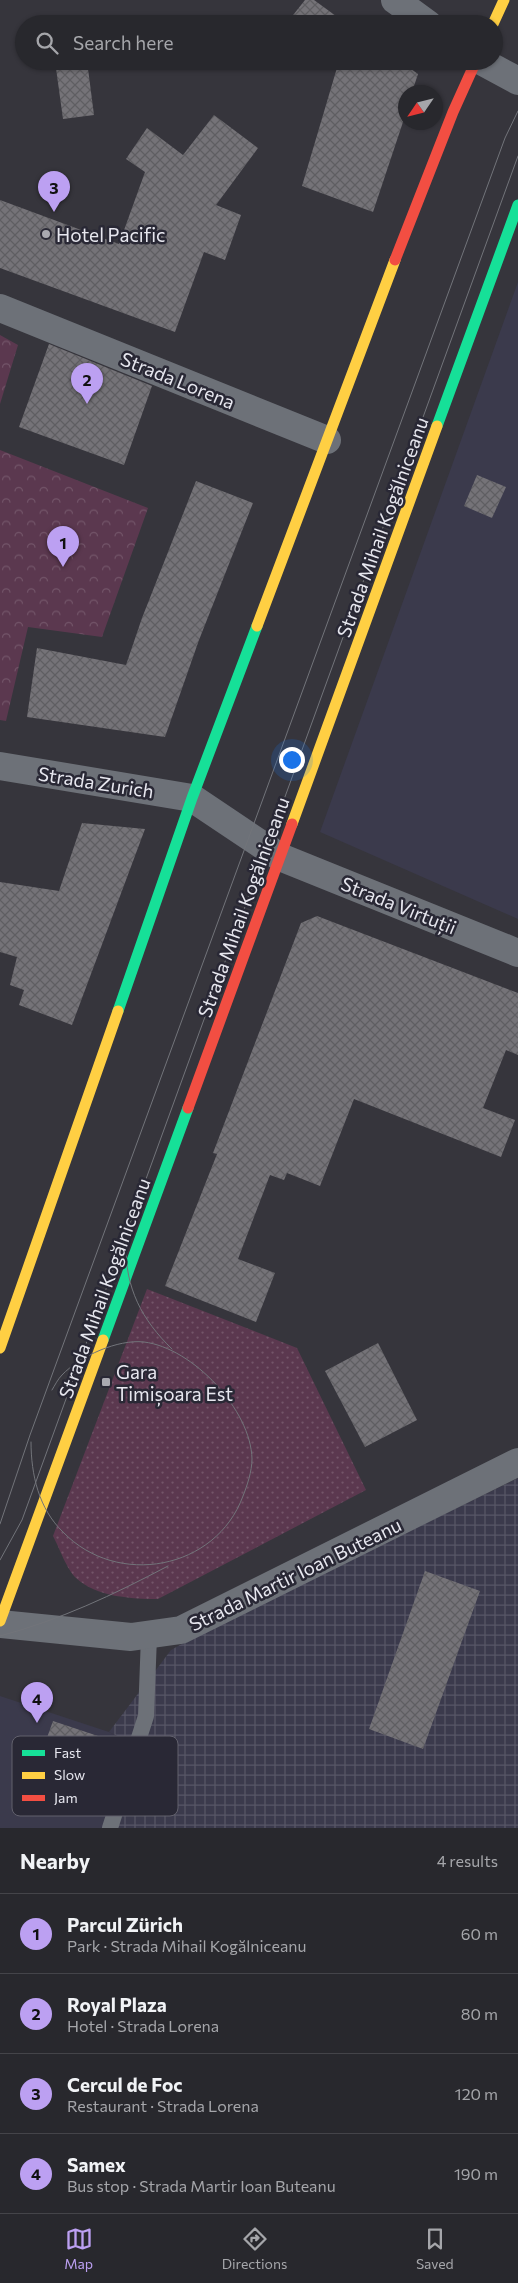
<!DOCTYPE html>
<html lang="en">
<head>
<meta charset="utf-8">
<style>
	:root { --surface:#28282d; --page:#343439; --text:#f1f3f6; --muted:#a5a6aa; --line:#444449; --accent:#bca0f2 }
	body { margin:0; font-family:Commissioner,sans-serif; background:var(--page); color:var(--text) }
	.compass { position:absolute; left:398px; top:85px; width:45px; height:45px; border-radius:50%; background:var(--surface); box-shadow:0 1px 4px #0004; rotate:235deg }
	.you { position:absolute; left:291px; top:759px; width:18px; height:18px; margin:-12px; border:4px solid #fff; border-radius:50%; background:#1a73e8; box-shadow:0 0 0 8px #1a73e833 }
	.badge { display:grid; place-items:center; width:32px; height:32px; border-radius:50%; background:var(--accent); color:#111; font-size:16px; font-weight:700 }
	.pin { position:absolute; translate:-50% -41px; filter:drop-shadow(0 1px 2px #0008) }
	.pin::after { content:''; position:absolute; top:26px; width:18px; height:15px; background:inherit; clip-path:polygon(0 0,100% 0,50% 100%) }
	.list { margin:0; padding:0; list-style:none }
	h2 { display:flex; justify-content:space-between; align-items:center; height:65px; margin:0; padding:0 20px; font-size:21px }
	h2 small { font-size:16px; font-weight:400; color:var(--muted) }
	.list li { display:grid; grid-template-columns:32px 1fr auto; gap:15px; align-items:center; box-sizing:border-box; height:80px; padding:0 20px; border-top:1px solid var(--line) }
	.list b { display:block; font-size:19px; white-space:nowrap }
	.list p { margin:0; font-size:16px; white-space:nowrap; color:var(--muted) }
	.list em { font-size:16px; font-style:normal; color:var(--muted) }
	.icon { flex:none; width:28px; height:28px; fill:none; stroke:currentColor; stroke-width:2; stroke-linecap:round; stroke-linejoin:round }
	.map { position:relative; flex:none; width:518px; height:1828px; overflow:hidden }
	.search { position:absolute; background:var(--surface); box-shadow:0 1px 4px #0004; left:15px; right:15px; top:15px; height:55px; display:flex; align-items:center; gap:12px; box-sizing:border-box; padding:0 18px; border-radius:28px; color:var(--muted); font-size:19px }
	.sheet { height:385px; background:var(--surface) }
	nav { display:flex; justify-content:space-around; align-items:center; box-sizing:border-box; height:70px; border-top:1px solid var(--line); background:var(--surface); font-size:14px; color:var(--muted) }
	nav a { display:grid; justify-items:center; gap:2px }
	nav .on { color:var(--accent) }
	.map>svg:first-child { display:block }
	.built { fill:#3b3a4c }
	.industrial { fill:url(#industrial-grid) }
	.grass { fill:url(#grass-dots) }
	.park { fill:url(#park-crowns) }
	.building { fill:url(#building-cross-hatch) }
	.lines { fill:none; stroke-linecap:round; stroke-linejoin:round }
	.lane { stroke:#6d7178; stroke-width:16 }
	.street { stroke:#6d7178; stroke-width:28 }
	.fast { stroke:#16e098; stroke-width:11 }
	.slow { stroke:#ffcf43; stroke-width:11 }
	.jam { stroke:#f24e42; stroke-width:11 }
	.tram { stroke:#72747a; stroke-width:1 }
	.poi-dot { fill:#a9a9b0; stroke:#292835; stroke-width:2 }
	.labels { text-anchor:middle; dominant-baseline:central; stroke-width:5; stroke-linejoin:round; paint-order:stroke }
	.poi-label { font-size:19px; fill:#e7e7ef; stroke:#292835; text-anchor:start }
	.street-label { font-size:19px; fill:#e7e7ef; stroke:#292835 }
	.key { fill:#292835; stroke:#62616d; stroke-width:1 }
	.key-label { font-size:14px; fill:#e7e7ef }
</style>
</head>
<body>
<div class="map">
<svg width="518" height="1828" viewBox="0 0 518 1828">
	<defs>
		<pattern id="industrial-grid" width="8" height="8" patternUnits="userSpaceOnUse" patternTransform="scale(1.25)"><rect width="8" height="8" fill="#3b3a4c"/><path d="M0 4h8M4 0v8" fill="none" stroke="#575666"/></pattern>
		<pattern id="grass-dots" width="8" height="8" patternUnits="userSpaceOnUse" patternTransform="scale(1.25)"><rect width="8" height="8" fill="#5b384f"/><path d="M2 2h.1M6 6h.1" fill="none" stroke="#735569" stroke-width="1.8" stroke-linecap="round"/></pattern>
		<pattern id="park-crowns" width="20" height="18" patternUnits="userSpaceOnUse" patternTransform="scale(1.25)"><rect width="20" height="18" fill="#5b384f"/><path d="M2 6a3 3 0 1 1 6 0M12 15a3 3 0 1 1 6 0" fill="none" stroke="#735569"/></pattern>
		<pattern id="building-cross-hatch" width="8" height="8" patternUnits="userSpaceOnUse" patternTransform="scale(1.25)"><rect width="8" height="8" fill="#757378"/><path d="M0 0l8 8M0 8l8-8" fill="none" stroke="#5f5e62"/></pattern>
	</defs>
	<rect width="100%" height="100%" fill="#36353c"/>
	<path class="built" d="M518 282V919L320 832Z
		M0 1696 109 1732 132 1743 104 1828H0Z"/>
	<path class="industrial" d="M518 1478V1828H104L132 1743 109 1732 171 1650 205 1631Z"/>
	<path class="grass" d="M147 1289 297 1348 366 1490 158 1599C132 1599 96 1597 76 1578 67 1570 59 1547 53 1536Z"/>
	<path class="park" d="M0 335 18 345 0 404Z
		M0 450 148 508 102 637 28 627 6 721 0 720Z"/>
	<path class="building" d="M305 0H314L347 24H286Z
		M55 61H87L94 115 63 119Z
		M303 61H321L315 70Z
		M339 61H400L418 74 412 92H406V113L373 212 302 186Z
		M214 115 258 148 216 205 241 215 225 260 204 252 175 332 0 268V200L119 244 145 172 126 159 147 128 183 155Z
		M49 344 152 386 124 465 19 427Z
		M477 475 506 487 492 518 464 506Z
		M196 481 253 503 199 640 165 737 27 717 37 648 126 665 142 618Z
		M82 823 145 829 72 1025 19 1005 24 990 10 985 17 957 0 952V882L59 891Z
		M317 916 518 993V1055L506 1050 483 1108 515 1120 501 1157 354 1099 320 1186 287 1173 284 1180 270 1175 238 1259 275 1273 256 1322 165 1286 217 1154 213 1153 301 923Z
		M378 1343 417 1420 365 1447 325 1371Z
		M425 1571 480 1591 423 1749 369 1729Z
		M53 1721 98 1736 86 1773 40 1757Z"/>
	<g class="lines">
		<path class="lane" d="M110 1828 146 1716 149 1636"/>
		<path class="street" d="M395 0 428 24
			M481 61 518 81
			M0 308 327 440
			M0 766 192 798 280 857 518 953
			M0 1624 131 1637 181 1630 518 1462"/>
		<path class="fast" d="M437 426 518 205
			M118 1011 192 798 257 626
			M103 1340 188 1108"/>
		<path class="slow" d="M493 24 504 0
			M257 626 395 260
			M292 824 437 426
			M0 1348 118 1011
			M0 1621 103 1340"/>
		<path class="jam" d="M395 260 453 112 476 61
			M188 1108 292 824"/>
		<path class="tram" d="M126 1245C125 1288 142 1320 172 1349
			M31 1442C31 1475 39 1509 63 1532 117 1588 216 1570 243 1496 247 1486 252 1471 252 1459 251 1410 193 1348 144 1342 118 1339 80 1356 62 1375 58 1379 55 1385 52 1390
			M0 1524 30 1435 505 138 518 111
			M0 1560 22 1520 518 156
			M0 1636C60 1620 113 1595 168 1566"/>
	</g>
	<g class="poi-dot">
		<circle cx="46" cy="234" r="5"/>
		<rect x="101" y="1377" width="10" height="10" rx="2.5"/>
	</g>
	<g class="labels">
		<g class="poi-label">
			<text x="56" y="234">Hotel Pacific</text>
			<text x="116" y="1371">Gara<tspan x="116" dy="22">Timișoara Est</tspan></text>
		</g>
		<g class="street-label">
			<text transform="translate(178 380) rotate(22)">Strada Lorena</text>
			<text transform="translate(382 527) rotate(-70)">Strada Mihail Kogălniceanu</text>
			<text transform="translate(96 782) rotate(9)">Strada Zurich</text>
			<text transform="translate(399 905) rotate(22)">Strada Virtuții</text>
			<text transform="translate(243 907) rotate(-70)">Strada Mihail Kogălniceanu</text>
			<text transform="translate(104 1288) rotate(-70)">Strada Mihail Kogălniceanu</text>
			<text transform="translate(295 1574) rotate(-26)">Strada Martir Ioan Buteanu</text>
		</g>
	</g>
	<rect x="12" y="1736" width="166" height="80" rx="8" class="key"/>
	<rect x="22" y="1750" width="23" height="6" fill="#16e098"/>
	<rect x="22" y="1772" width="23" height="7" fill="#ffcf43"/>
	<rect x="22" y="1795" width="23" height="6" fill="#f24e42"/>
	<g class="key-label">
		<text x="54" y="1758">Fast</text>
		<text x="54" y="1780">Slow</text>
		<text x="54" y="1803">Jam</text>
	</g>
</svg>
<svg class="compass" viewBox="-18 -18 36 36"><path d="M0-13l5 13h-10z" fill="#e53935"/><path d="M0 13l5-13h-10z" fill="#a5a6aa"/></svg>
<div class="you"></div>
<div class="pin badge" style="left:63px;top:567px">1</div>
<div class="pin badge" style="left:87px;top:404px">2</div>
<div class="pin badge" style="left:54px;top:212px">3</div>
<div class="pin badge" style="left:37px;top:1723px">4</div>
<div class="search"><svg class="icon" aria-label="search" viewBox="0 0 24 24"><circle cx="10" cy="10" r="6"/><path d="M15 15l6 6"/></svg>Search here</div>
</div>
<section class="sheet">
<h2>Nearby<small>4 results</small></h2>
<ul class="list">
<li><span class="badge">1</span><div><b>Parcul Zürich</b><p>Park · Strada Mihail Kogălniceanu</p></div><em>60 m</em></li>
<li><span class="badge">2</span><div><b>Royal Plaza</b><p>Hotel · Strada Lorena</p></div><em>80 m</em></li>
<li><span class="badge">3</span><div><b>Cercul de Foc</b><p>Restaurant · Strada Lorena</p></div><em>120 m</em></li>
<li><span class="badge">4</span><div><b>Samex</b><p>Bus stop · Strada Martir Ioan Buteanu</p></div><em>190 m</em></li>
</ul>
</section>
<nav>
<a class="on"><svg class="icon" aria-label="map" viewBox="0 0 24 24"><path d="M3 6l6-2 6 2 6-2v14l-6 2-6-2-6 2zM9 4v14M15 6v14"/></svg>Map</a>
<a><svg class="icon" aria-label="directions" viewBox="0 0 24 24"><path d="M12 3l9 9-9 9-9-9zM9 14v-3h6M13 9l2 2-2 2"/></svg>Directions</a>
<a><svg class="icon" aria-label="saved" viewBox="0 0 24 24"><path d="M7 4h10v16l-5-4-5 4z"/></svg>Saved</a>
</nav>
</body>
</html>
